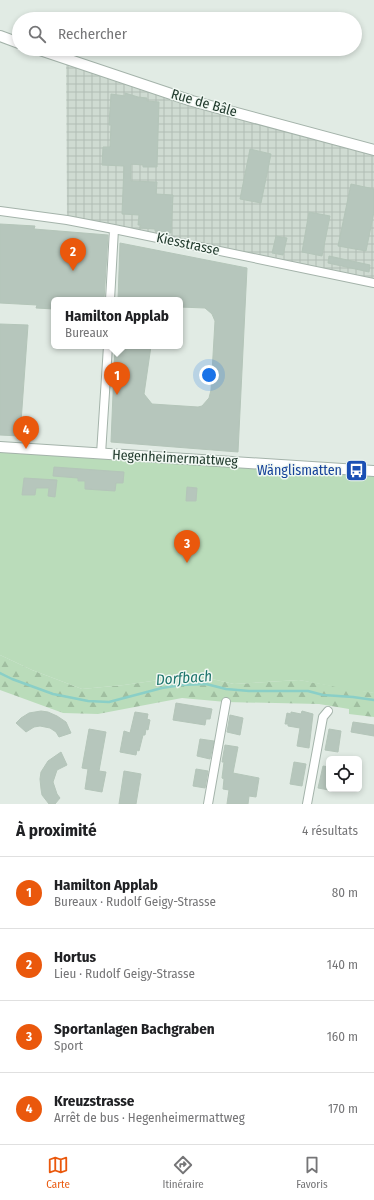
<!DOCTYPE html>
<html lang="fr">
<head>
<meta charset="utf-8">
<style>
	:root { --surface:#fff; --page:#f2f2f2; --text:#202124; --muted:#757577; --line:#e0e0e0; --accent:#ea580c }
	body { margin:0; font-family:"Fira Sans Condensed",sans-serif; background:var(--page); color:var(--text) }
	.controls { position:absolute; right:12px; bottom:12px; display:grid; overflow:hidden; border-radius:6px; box-shadow:0 2px 6px #0003 }
	.controls button { width:36px; height:36px; display:grid; place-items:center; padding:0; border:0; border-bottom:1px solid var(--line); background:var(--surface); color:var(--text); font:20px sans-serif }
	.you { position:absolute; left:209px; top:375px; width:14px; height:14px; margin:-10px; border:3px solid #fff; border-radius:50%; background:#1a73e8; box-shadow:0 0 0 6px #1a73e833 }
	.badge { display:grid; place-items:center; width:26px; height:26px; border-radius:50%; background:var(--accent); color:#fff; font-size:13px; font-weight:700 }
	.pin { position:absolute; translate:-50% -33px; filter:drop-shadow(0 1px 2px #0008) }
	.pin::after { content:''; position:absolute; top:21px; width:14px; height:12px; background:inherit; clip-path:polygon(0 0,100% 0,50% 100%) }
	.popup { position:absolute; left:51px; top:297px; width:132px; height:52px; box-sizing:border-box; display:grid; place-content:center; border-radius:6px; background:var(--surface); filter:drop-shadow(0 1px 3px #0005); font-size:13px; white-space:nowrap; color:var(--muted) }
	.popup b { font-size:15px; color:var(--text) }
	.popup::after { content:''; position:absolute; left:50%; top:100%; margin-left:-8px; border:8px solid transparent; border-top-color:var(--surface) }
	.list { margin:0; padding:0; list-style:none }
	h2 { display:flex; justify-content:space-between; align-items:center; height:52px; margin:0; padding:0 16px; font-size:17px }
	h2 small { font-size:13px; font-weight:400; color:var(--muted) }
	.list li { display:grid; grid-template-columns:26px 1fr auto; gap:12px; align-items:center; box-sizing:border-box; height:72px; padding:0 16px; border-top:1px solid var(--line) }
	.list b { display:block; font-size:15px; white-space:nowrap }
	.list p { margin:0; font-size:13px; white-space:nowrap; color:var(--muted) }
	.list em { font-size:13px; font-style:normal; color:var(--muted) }
	.icon { flex:none; width:22px; height:22px; fill:none; stroke:currentColor; stroke-width:2; stroke-linecap:round; stroke-linejoin:round }
	.map { position:relative; flex:none; width:374px; height:804px; overflow:hidden }
	.search { position:absolute; background:var(--surface); box-shadow:0 2px 6px #0003; left:12px; right:12px; top:12px; height:44px; display:flex; align-items:center; gap:10px; box-sizing:border-box; padding:0 14px; border-radius:22px; color:var(--muted); font-size:15px }
	.sheet { height:340px; background:var(--surface) }
	nav { display:flex; justify-content:space-around; align-items:center; box-sizing:border-box; height:56px; border-top:1px solid var(--line); background:var(--surface); font-size:11px; color:var(--muted) }
	nav a { display:grid; justify-items:center; gap:2px }
	nav .on { color:var(--accent) }
	.map>svg:first-child { display:block }
	.industrial { fill:url(#industrial-grid) }
	.forest { fill:url(#forest-firs) }
	.pitch { fill:#badcba }
	.lines { fill:none; stroke-linecap:round; stroke-linejoin:round }
	.stream { stroke:#8acfc7; stroke-width:2.5 }
	.building { fill:#b6c6bc; stroke:#b4c5b9 }
	.minor-casing { stroke:#a4b3aa; stroke-width:10 }
	.tertiary-casing { stroke:#a4b3aa; stroke-width:12 }
	.minor { stroke:#fff; stroke-width:8 }
	.tertiary { stroke:#fff; stroke-width:10 }
	.labels { text-anchor:middle; dominant-baseline:central; stroke-width:3; stroke-linejoin:round; paint-order:stroke }
	.street-label { font-size:14px; fill:#223b2e; stroke:#f1f8f3 }
	.transit-label { font-size:14px; fill:#164399; stroke:#f1f8f3; text-anchor:end }
	.water-label { font-size:15px; font-style:italic; fill:#1e756c; stroke:#f1f8f3 }
</style>
</head>
<body>
<div class="map">
<svg width="374" height="804" viewBox="0 0 374 804">
	<defs>
		<pattern id="industrial-grid" width="8" height="8" patternUnits="userSpaceOnUse"><rect width="8" height="8" fill="#cfdbd2"/><path d="M0 4h8M4 0v8" fill="none" stroke="#b1bdb5"/></pattern>
		<pattern id="forest-firs" width="22" height="20" patternUnits="userSpaceOnUse"><rect width="22" height="20" fill="#badcba"/><path d="M5 1l3.5 6h-7zM16 11l3.5 6h-7z" fill="#a0bea0"/></pattern>
	</defs>
	<rect width="100%" height="100%" fill="#e1ebe4"/>
	<path class="industrial" d="M66 63 374 146V283L67 220Z"/>
	<path class="forest" d="M0 655 32 670 82 689 124 685 194 675 234 684 299 680 374 693V717L349 714V709L319 704 226 702 182 698 98 714 63 713 0 690Z"/>
	<path class="pitch" d="M0 447 374 471V693L336 688V687L299 680 234 684 194 675 124 685 82 689 32 670 0 655Z"/>
	<g class="lines">
		<path class="stream" d="M0 673 12 679 53 694 88 701 109 702 162 688 181 685 206 684 226 689 249 691H308L323 695 353 697 374 700"/>
	</g>
	<path class="building" d="M125 93 138 97 147 98V101L159 102 157 167H143V165L131 164V181L157 182 156 194 173 195 171 233 155 231V229L140 228 141 225H138L139 215 122 214 124 166 102 165 103 147H110L111 125H109L111 94 125 96Z
		M250 149 271 154 261 203 240 199Z
		M351 184 374 189V212L366 251 338 246Z
		M309 212 330 216 322 256 302 252Z
		M0 224 35 226 34 229 108 235 104 300H54V309L36 308 37 305 0 303Z
		M276 236 287 238 283 255 272 253Z
		M120 243 247 268 238 452 111 442 115 346H151L144 394 152 404 198 407 202 406 209 398 211 390 215 321 212 314 205 308 180 307V300H118Z
		M329 256 370 265 369 272 328 263Z
		M0 324 28 325 20 436 0 435Z
		M54 467 124 472 123 483H116L115 491 85 489V481H78V478L53 476Z
		M24 478 57 480 55 497 48 496 49 488H36L35 495H22Z
		M187 487 197 488 196 501H186Z
		M176 703 212 709 210 719H206L205 725 173 720Z
		M41 711 48 712 57 716 66 722 71 733 59 737 56 732 50 728 40 726 34 727 26 732 16 723 21 718 29 713Z
		M302 711 313 714 309 748 297 746 300 728 288 726V724H285L287 713 291 714V712L301 714Z
		M135 712 148 714 147 719 150 720 148 730 146 729 145 735H143L139 751 137 750 136 755 120 752 124 731 130 733Z
		M230 715 243 718 240 735 227 732Z
		M353 722 374 725V736L351 732Z
		M89 729 106 732 99 771 106 772 102 792 85 789 88 769 82 768Z
		M329 729 341 731 338 752 325 750Z
		M200 739 214 741 210 759 197 756Z
		M225 745 238 747 233 773 259 778 256 797 249 796 248 804H227L229 790 223 789 224 779 222 778 224 762H222Z
		M61 752 67 765 57 770 53 782 57 794 60 798 55 804H49L42 795 41 789 40 779 41 772 48 761Z
		M294 762 306 764 302 786 290 784Z
		M323 766 329 767V790L318 788Z
		M196 769 208 771 205 788 193 786Z
		M124 771 141 774 136 804H119Z"/>
	<g class="lines">
		<defs>
			<path id="minor" d="M0 211 67 220 114 229 374 283
				M110 300 114 229
				M101 454 108 346
				M208 804 226 702
				M307 804 323 717 328 711"/>
			<path id="tertiary" d="M0 36 19 43
				M37 49 192 101 374 150
				M0 447 374 471"/>
		</defs>
		<use href="#minor" class="minor-casing"/>
		<use href="#tertiary" class="tertiary-casing"/>
		<use href="#minor" class="minor"/>
		<use href="#tertiary" class="tertiary"/>
	</g>
	<defs>
		<symbol id="bus-square" viewBox="-11 -11 22 22"><rect x="-9" y="-9" width="18" height="18" rx="4" fill="#1a4fb4" stroke="#f1f8f3"/><path d="M-5-6H5V4H4V6H2V4H-2V6H-4V4H-5ZM-3.5-4V0h7V-4ZM-3.5 1.2v1.5H-2V1.2ZM2 1.2v1.5H3.5V1.2Z" fill="#fff"/></symbol>
	</defs>
	<g fill-rule="evenodd">
		<use href="#bus-square" x="344" y="458" width="25" height="25"/>
	</g>
	<g class="labels">
		<g class="street-label">
			<text transform="translate(204 103) rotate(16)">Rue de Bâle</text>
			<text transform="translate(188 244) rotate(12)">Kiesstrasse</text>
			<text transform="translate(175 458) rotate(3)">Hegenheimermattweg</text>
		</g>
		<g class="transit-label">
			<text x="342" y="470">Wänglismatten</text>
		</g>
		<g class="water-label">
			<text transform="translate(184 678) rotate(-4)">Dorfbach</text>
		</g>
	</g>
</svg>
<div class="controls">
<button><svg class="icon" aria-label="locate" viewBox="0 0 24 24"><circle cx="12" cy="12" r="6"/><path d="M12 2v4M12 18v4M2 12h4M18 12h4"/></svg></button>
</div>
<div class="you"></div>
<div class="pin badge" style="left:117px;top:395px">1</div>
<div class="popup"><b>Hamilton Applab</b>Bureaux</div>
<div class="pin badge" style="left:73px;top:271px">2</div>
<div class="pin badge" style="left:187px;top:563px">3</div>
<div class="pin badge" style="left:26px;top:449px">4</div>
<div class="search"><svg class="icon" aria-label="search" viewBox="0 0 24 24"><circle cx="10" cy="10" r="6"/><path d="M15 15l6 6"/></svg>Rechercher</div>
</div>
<section class="sheet">
<h2>À proximité<small>4 résultats</small></h2>
<ul class="list">
<li><span class="badge">1</span><div><b>Hamilton Applab</b><p>Bureaux · Rudolf Geigy-Strasse</p></div><em>80 m</em></li>
<li><span class="badge">2</span><div><b>Hortus</b><p>Lieu · Rudolf Geigy-Strasse</p></div><em>140 m</em></li>
<li><span class="badge">3</span><div><b>Sportanlagen Bachgraben</b><p>Sport</p></div><em>160 m</em></li>
<li><span class="badge">4</span><div><b>Kreuzstrasse</b><p>Arrêt de bus · Hegenheimermattweg</p></div><em>170 m</em></li>
</ul>
</section>
<nav>
<a class="on"><svg class="icon" aria-label="map" viewBox="0 0 24 24"><path d="M3 6l6-2 6 2 6-2v14l-6 2-6-2-6 2zM9 4v14M15 6v14"/></svg>Carte</a>
<a><svg class="icon" aria-label="directions" viewBox="0 0 24 24"><path d="M12 3l9 9-9 9-9-9zM9 14v-3h6M13 9l2 2-2 2"/></svg>Itinéraire</a>
<a><svg class="icon" aria-label="saved" viewBox="0 0 24 24"><path d="M7 4h10v16l-5-4-5 4z"/></svg>Favoris</a>
</nav>
</body>
</html>
